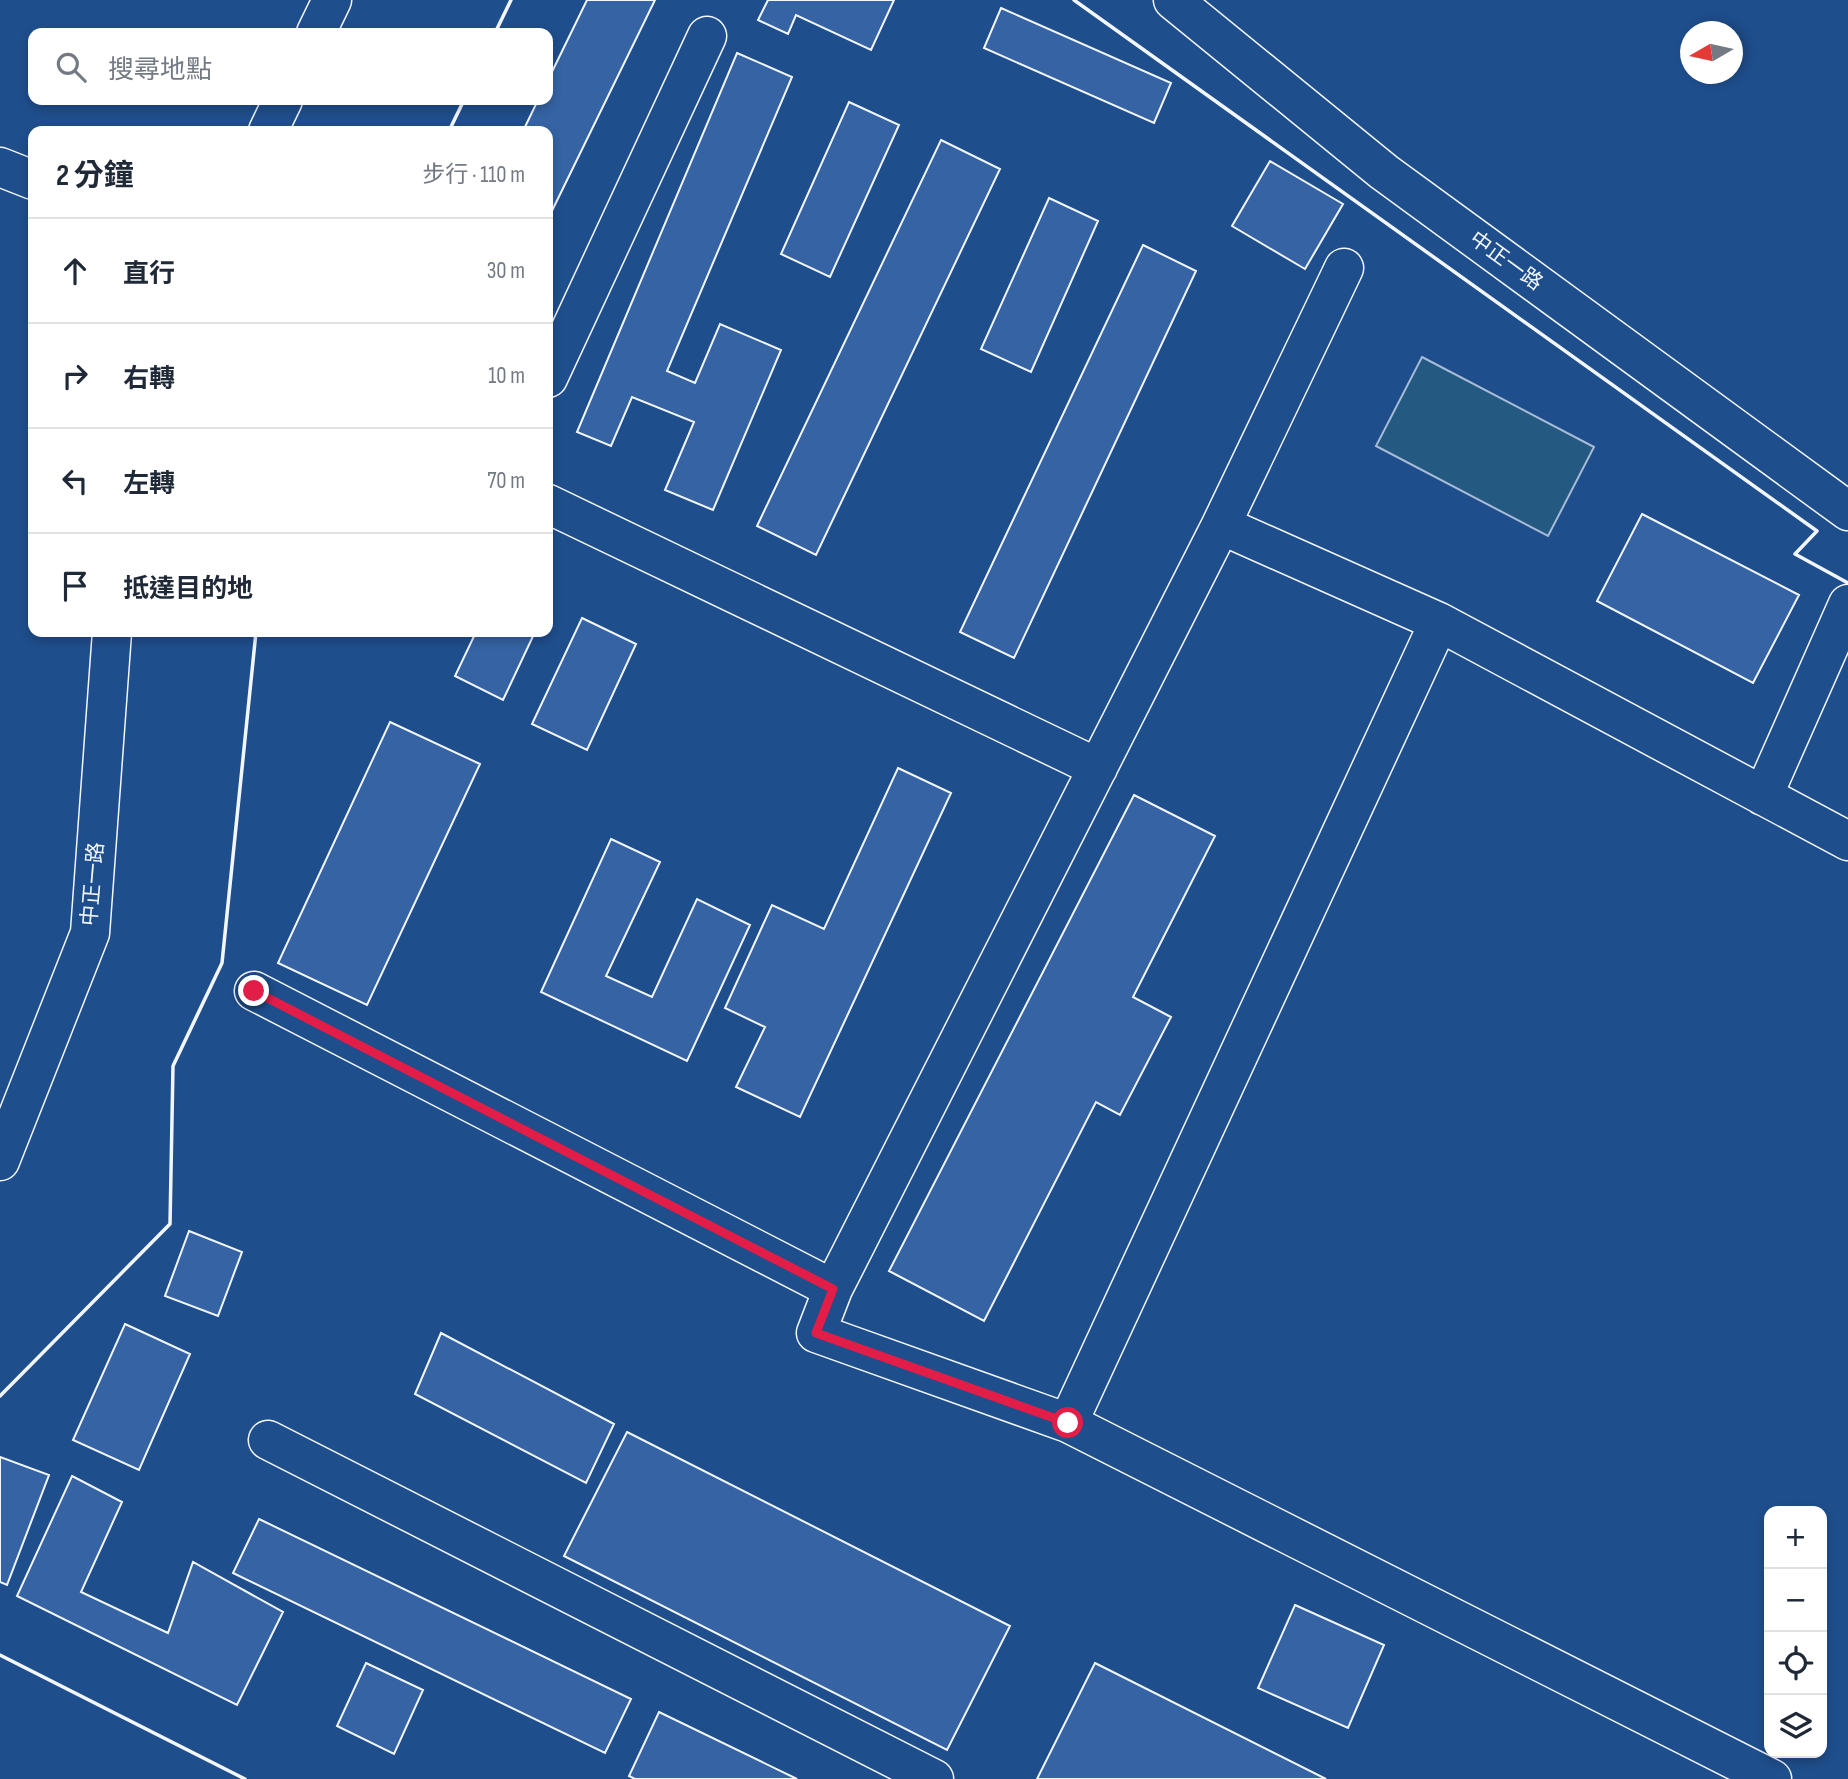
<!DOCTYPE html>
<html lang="zh-TW">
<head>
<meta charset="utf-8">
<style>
	:root { --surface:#fff; --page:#f2f2f3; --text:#1f2937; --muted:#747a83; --line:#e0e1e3 }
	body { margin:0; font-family:"Sofia Sans Condensed","Noto Sans TC",sans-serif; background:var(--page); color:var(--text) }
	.controls { position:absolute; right:21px; bottom:21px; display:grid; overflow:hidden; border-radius:14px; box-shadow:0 4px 10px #0003 }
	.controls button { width:63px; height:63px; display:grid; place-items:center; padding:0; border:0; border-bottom:2px solid var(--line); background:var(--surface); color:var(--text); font:35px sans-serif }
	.compass { position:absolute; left:1680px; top:21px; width:63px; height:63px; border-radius:50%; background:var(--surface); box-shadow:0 4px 10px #0003; rotate:261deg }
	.stop { position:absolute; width:21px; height:21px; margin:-16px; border:5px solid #e11d48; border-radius:50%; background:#fff }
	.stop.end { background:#e11d48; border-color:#fff; box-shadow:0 2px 7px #0008 }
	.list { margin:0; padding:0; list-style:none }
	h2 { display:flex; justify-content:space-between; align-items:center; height:91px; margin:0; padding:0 28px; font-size:30px }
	h2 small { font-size:23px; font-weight:400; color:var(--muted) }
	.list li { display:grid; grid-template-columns:46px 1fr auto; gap:21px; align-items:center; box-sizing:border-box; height:105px; padding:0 28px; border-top:2px solid var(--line) }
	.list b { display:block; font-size:26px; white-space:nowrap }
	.list em { font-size:23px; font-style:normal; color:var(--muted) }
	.icon { flex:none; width:38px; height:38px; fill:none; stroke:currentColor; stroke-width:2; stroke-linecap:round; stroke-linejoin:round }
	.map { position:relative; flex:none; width:1848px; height:1779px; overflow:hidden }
	.search { position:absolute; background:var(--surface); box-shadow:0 4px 10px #0003; left:28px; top:28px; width:525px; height:77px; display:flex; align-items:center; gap:18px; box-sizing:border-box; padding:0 24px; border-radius:14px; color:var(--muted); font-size:26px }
	.panel { position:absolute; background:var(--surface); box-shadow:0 4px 10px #0003; left:28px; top:126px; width:525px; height:511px; border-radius:14px }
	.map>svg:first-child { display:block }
	.green { fill:#245a82; stroke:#a8bbd7; stroke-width:2 }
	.building { fill:#3563a3; stroke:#f2f6ff; stroke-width:2 }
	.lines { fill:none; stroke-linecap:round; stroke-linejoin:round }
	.minor-casing { stroke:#f2f6ff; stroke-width:41 }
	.minor { stroke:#1f4e8c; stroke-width:38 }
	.wall { stroke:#f2f6ff; stroke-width:3.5 }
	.route { stroke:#e11d48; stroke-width:9 }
	.labels { text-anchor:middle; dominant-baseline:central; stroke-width:5; stroke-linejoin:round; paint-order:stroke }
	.street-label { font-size:21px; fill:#f2f6ff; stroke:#1f4e8c }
</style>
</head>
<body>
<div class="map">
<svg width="1848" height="1779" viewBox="0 0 1848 1779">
	<rect width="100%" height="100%" fill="#1f4e8c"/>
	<path class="green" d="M1422 357 1594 447 1548 536 1376 446Z"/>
	<path class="building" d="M587 0H655L548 219V131H523L538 100H548V80Z
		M768 0H894L871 50 796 15 788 34 758 20Z
		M1001 8 1171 83 1154 123 984 48Z
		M737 53 792 77 667 371 695 383 720 324 781 350 713 510 665 490 694 422 632 397 611 446 577 432Z
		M849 102 899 125 830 277 781 254Z
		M941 140 1000 169 816 555 757 526Z
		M1270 161 1343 204 1305 269 1232 226Z
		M1049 198 1098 221 1031 372 981 349Z
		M1143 245 1196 271 1014 658 960 632Z
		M1642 514 1799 595 1753 683 1597 601Z
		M582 618 636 644 587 750 532 724Z
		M476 632H535L503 700 455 676Z
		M390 722 480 764 367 1005 278 963Z
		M898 768 951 793 800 1117 736 1087 765 1027 725 1008 772 905 824 929Z
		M1134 795 1215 836 1133 997 1171 1017 1120 1115 1096 1102 984 1321 889 1271Z
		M611 839 660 862 606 976 652 997 697 899 750 925 687 1061 541 992Z
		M189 1231 242 1252 218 1316 165 1296Z
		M125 1324 190 1354 139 1470 73 1440Z
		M441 1333 614 1424 586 1483 415 1394Z
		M627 1432 1010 1626 947 1750 564 1556Z
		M0 1457 49 1475 7 1585 0 1582Z
		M72 1476 122 1502 81 1592 168 1633 193 1562 283 1612 237 1705 17 1596Z
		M259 1519 631 1699 605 1753 233 1573Z
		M1295 1605 1384 1645 1348 1728 1258 1688Z
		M366 1663 423 1690 394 1754 337 1726Z
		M1095 1663 1326 1779H1037Z
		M659 1712 797 1779H635L629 1776Z"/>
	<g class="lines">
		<defs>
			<path id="minor" d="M1173 0 1384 172 1848 511
				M316 33 332 0
				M268 131 283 100
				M0 167 33 180
				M548 378 707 36
				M548 504 1098 768
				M1221 525 1344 268
				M1763 796 1848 604
				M254 991 833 1289
				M0 1161 90 933 112 632
				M1068 1423 816 1333 833 1289 1221 525 1439 622
				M268 1440 934 1779
				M1772 1779 1068 1423 1439 622 1848 841"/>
		</defs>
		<use href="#minor" class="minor-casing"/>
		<use href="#minor" class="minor"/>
		<path class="wall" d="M1074 0 1817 531 1795 554 1848 583
			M495 33 511 0
			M449 131 464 100
			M0 1396 170 1224 173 1066 222 963 256 632
			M0 1655 245 1779"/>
	</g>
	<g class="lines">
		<path class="route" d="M254 991 833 1289 816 1333 1068 1423"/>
	</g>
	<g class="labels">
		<g class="street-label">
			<text transform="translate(1506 261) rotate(36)">中正一路</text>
			<text transform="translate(93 884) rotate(-85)">中正一路</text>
		</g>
	</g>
</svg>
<div class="controls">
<button>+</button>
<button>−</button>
<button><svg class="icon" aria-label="locate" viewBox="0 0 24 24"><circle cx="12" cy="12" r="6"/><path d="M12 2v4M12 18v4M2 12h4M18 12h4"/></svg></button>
<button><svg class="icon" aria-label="layers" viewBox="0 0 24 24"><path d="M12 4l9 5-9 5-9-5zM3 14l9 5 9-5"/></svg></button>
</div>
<svg class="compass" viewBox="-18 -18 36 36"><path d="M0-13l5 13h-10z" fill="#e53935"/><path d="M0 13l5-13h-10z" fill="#747a83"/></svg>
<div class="stop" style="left:1068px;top:1423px"></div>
<div class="stop end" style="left:254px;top:991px"></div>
<div class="search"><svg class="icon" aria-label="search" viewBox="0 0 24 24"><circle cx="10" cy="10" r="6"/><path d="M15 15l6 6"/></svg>搜尋地點</div>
<section class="panel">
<h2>2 分鐘<small>步行 · 110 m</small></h2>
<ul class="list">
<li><svg class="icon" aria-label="ahead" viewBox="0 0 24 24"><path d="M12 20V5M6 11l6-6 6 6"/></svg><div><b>直行</b></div><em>30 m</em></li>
<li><svg class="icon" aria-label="right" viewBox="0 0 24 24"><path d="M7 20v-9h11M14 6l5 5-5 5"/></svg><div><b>右轉</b></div><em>10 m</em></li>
<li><svg class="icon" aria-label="left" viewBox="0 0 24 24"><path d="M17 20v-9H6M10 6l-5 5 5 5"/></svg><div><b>左轉</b></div><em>70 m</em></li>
<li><svg class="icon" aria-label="arrive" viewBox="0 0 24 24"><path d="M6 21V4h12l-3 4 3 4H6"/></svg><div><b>抵達目的地</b></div></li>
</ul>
</section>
</div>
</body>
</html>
